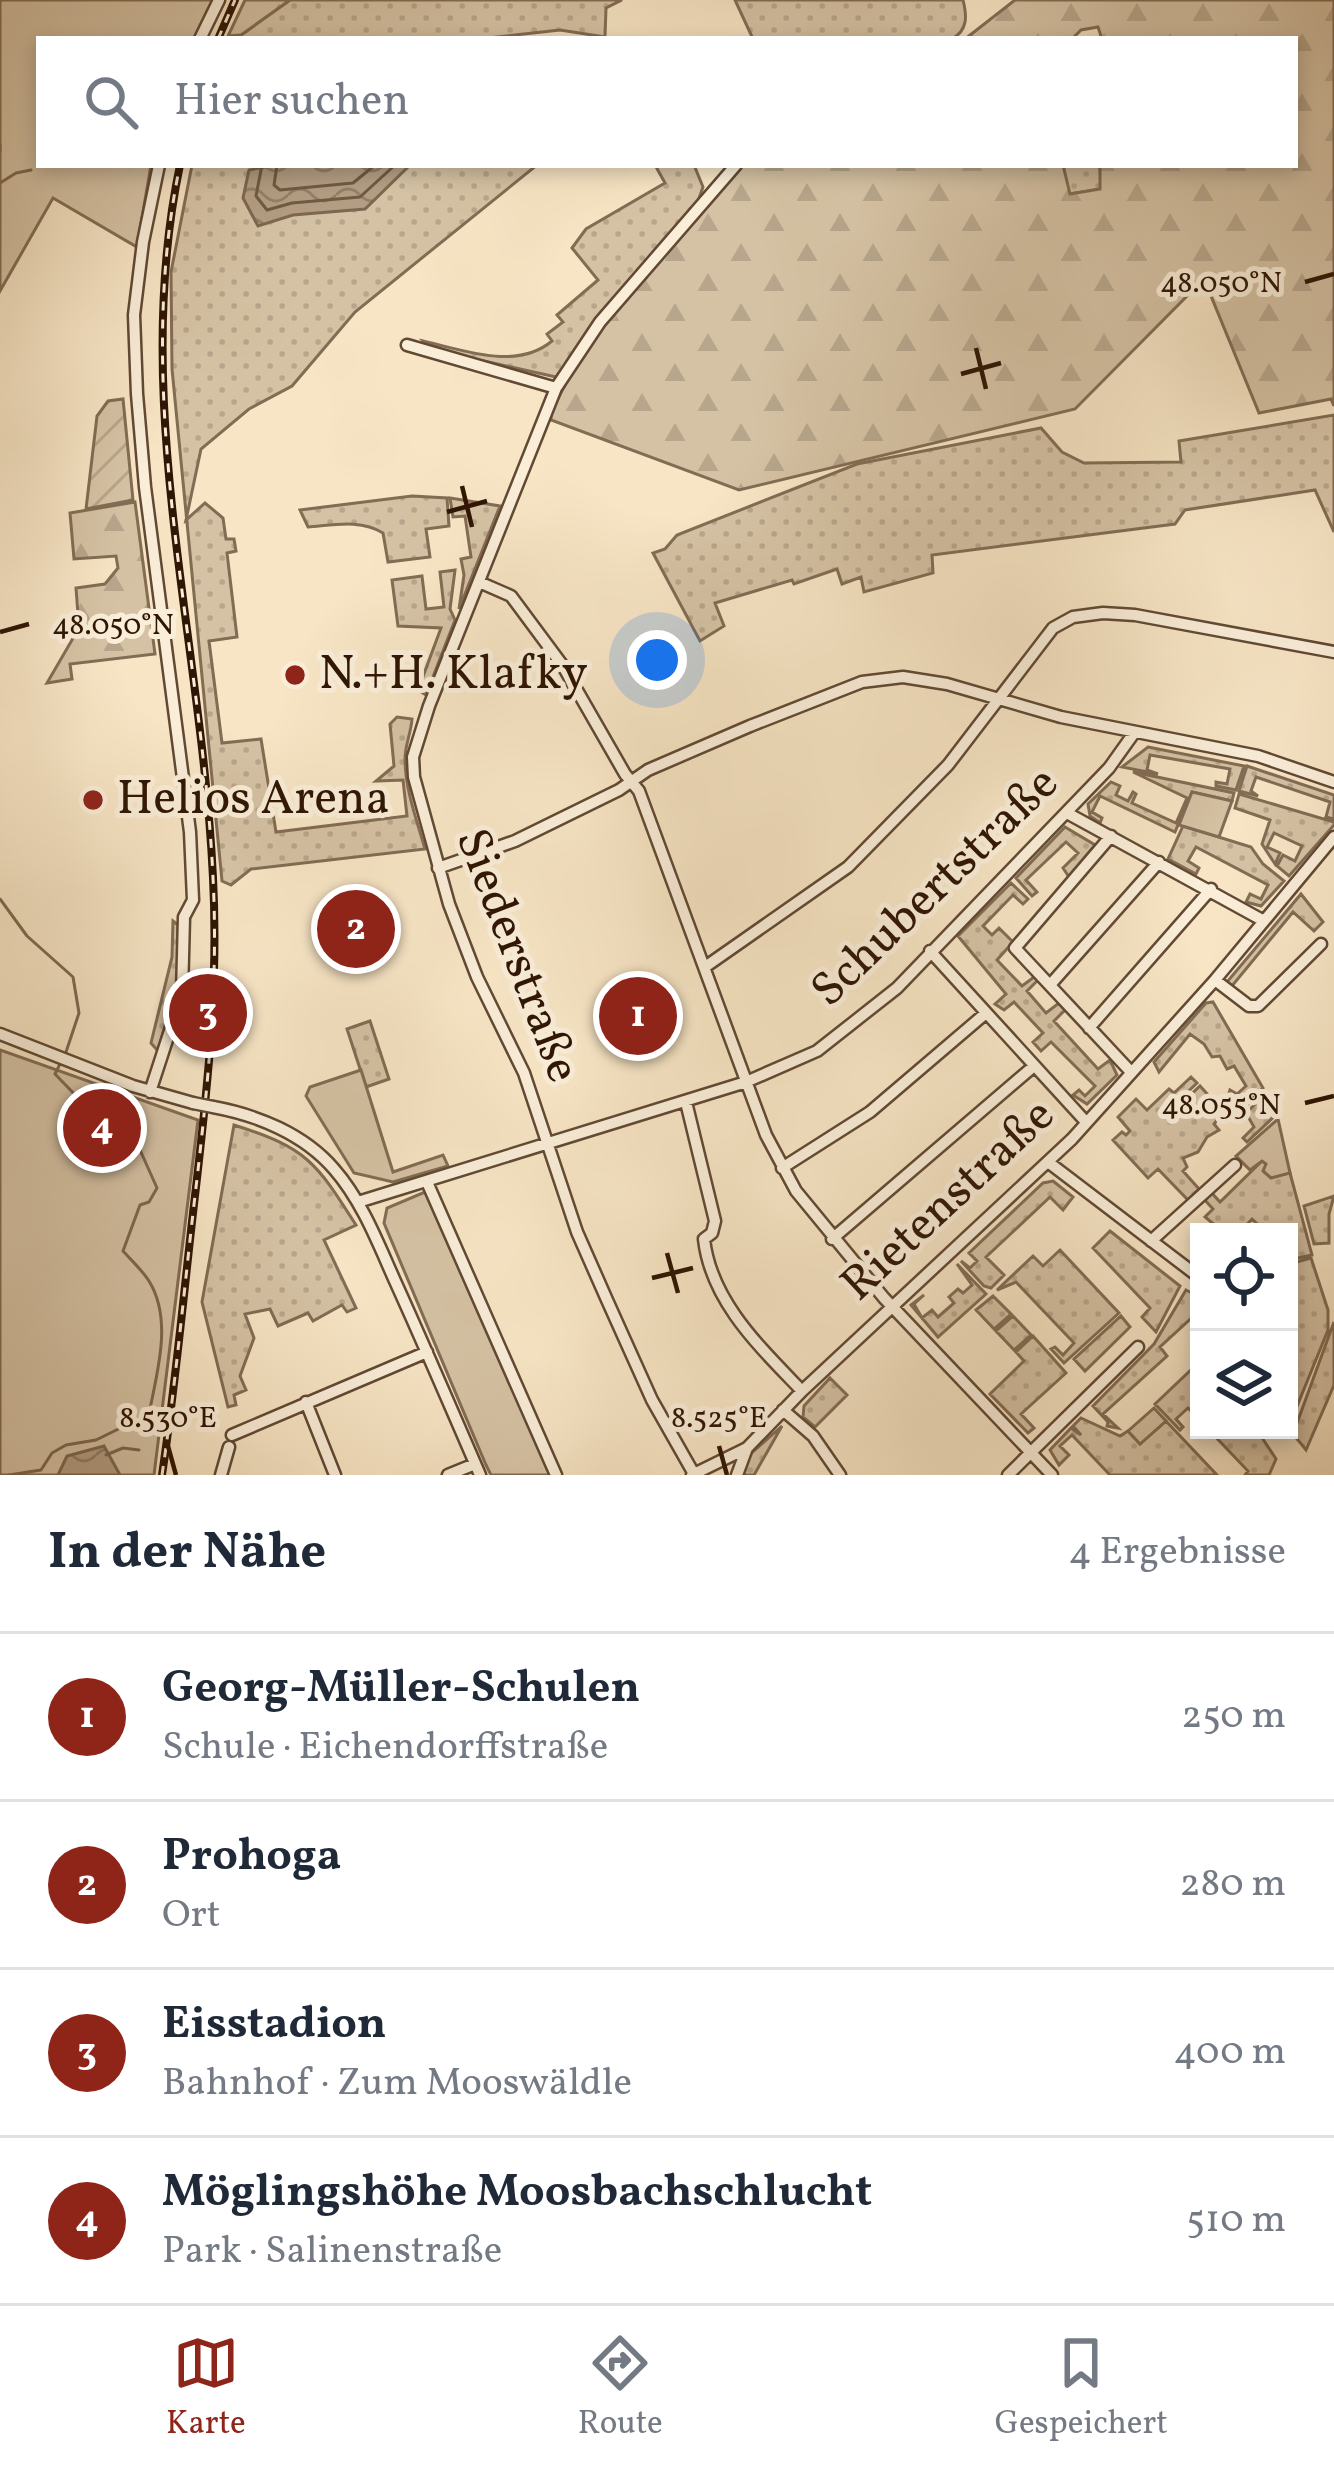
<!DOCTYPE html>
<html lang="de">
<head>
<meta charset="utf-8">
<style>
	:root { --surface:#fff; --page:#f6f6f7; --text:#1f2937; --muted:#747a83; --line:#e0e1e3; --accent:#8f2418 }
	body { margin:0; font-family:Vollkorn,serif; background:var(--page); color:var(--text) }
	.controls { position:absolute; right:36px; bottom:36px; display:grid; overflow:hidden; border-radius:0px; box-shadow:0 6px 18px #0003 }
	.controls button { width:108px; height:108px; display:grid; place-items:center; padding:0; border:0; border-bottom:3px solid var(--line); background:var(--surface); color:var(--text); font:60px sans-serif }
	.you { position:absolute; left:657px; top:660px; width:42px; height:42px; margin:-30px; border:9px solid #fff; border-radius:50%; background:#1a73e8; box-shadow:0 0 0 18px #1a73e833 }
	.badge { display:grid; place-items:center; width:78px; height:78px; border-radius:50%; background:var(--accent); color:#fff; font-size:39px; font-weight:700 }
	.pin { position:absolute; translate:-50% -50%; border:6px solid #fff; box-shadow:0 3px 12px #0006 }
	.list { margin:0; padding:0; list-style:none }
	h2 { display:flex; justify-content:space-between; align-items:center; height:156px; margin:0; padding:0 48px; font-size:51px }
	h2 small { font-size:39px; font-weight:400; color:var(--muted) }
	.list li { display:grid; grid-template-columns:78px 1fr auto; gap:36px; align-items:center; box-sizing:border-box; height:168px; padding:0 48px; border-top:3px solid var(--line) }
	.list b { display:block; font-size:45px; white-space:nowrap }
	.list p { margin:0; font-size:39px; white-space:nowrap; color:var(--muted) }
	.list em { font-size:39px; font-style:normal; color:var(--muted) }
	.icon { flex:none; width:66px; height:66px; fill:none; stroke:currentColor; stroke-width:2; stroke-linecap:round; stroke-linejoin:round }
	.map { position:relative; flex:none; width:1334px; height:1475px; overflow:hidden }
	.search { position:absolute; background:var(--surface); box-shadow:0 6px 18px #0003; left:36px; right:36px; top:36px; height:132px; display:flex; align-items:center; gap:30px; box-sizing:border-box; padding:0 42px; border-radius:0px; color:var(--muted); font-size:45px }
	.sheet { height:828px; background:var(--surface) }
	nav { display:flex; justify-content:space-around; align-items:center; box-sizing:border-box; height:168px; border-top:3px solid var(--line); background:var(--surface); font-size:33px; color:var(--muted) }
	nav a { display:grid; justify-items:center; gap:6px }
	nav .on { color:var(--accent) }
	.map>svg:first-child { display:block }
	.grass { fill:url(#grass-dots); stroke:#826c54; stroke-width:3 }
	.forest { fill:url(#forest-firs); stroke:#826c54; stroke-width:3 }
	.park { fill:#d5c2a4; stroke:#826c54; stroke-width:3 }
	.garden { fill:url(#garden-furrows); stroke:#826c54; stroke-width:3 }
	.water { fill:url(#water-waves); stroke:#7e6750; stroke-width:3 }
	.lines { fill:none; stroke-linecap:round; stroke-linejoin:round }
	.shore { stroke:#715a43; stroke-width:3 }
	.stream { stroke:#7e6750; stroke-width:3 }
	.minor-casing { stroke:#614934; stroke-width:15 }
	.minor { stroke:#faeed9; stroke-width:10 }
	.rail-casing { stroke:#2f1503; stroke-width:8 }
	.rail { stroke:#faeed9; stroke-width:3; stroke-dasharray:9; stroke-linecap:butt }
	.minor-bridge-casing { stroke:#614934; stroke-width:15; stroke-linecap:butt }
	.minor-bridge { stroke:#faeed9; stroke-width:10 }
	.ticks { fill:none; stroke:#2f1503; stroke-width:4.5 }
	.poi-dot { fill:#8f2418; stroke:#faeed9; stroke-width:4.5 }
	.labels { text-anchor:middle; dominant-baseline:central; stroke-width:10; stroke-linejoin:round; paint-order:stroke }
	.poi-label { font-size:48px; fill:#2f1503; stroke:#faeed9; text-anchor:start }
	.street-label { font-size:48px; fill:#2f1503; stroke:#faeed9 }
	.ticks-label { font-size:30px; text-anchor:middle; fill:#2f1503; stroke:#faeed9; stroke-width:10; stroke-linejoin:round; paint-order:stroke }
</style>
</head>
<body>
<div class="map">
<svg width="1334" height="1475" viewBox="0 0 1334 1475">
	<defs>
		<pattern id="grass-dots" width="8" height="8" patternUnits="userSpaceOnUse" patternTransform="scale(3)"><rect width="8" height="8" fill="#d5c2a4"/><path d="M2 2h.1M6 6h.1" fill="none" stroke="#b7a68c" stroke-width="1.8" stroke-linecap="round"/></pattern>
		<pattern id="forest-firs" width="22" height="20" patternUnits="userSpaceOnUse" patternTransform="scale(3)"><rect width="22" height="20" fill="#d5c2a4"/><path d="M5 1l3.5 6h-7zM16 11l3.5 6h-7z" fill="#b7a68c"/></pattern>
		<pattern id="garden-furrows" width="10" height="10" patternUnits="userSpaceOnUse" patternTransform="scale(3)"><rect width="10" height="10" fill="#d5c2a4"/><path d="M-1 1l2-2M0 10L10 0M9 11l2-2" fill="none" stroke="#b7a68c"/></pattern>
		<pattern id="water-waves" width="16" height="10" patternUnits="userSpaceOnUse" patternTransform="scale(3)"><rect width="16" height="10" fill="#b39e83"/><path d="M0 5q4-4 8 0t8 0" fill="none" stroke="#928069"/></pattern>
	</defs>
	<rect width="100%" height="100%" fill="#f7e5c5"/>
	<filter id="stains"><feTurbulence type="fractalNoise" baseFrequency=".00167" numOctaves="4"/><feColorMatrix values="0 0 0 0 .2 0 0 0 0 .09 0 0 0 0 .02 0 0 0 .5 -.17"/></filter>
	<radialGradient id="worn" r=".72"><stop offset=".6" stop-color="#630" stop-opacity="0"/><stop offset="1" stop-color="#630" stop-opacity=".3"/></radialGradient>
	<path class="grass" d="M290 0H622L606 8 605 37 560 30 480 39H226L241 35Z
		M735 0H963C967 16 968 30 952 39H753Z
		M192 165H537L355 312 292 386 249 409 201 449 186 520 205 503 223 518 226 539H234L236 551 227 553 237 637 209 641 222 743 261 739 276 832 407 816 403 780 376 781 394 766 390 724 397 717 412 719C411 733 405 745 405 759 405 789 417 821 425 849L251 869 231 885 222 881 172 369 171 272Z
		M655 165H694L703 187 698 201 606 310 556 377 430 349 423 341C464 350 516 371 552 341L547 334 563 322 557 315 598 280 572 248 586 229 665 183Z
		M1063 165H1100L1101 189 1069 194Z
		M1334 415V532L1315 490 1185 510 1175 524 932 555 933 573 864 592 861 577 842 584 837 569 794 584 792 580 715 603 724 626 700 641 653 553 665 549 677 535 857 464 1041 428 1062 452 1084 463 1181 462 1179 441Z
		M412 496 447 498 449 526 426 529 430 557 388 562 383 533C361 519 334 525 308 527L300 510Z
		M450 498 500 506 459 609 464 575 461 559 471 557 465 516 453 517Z
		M455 570 450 609 455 620 426 695 418 690 441 628 398 626 392 580 422 576 426 609 444 607 440 572Z
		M1148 747 1244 766 1236 790 1216 786V782L1227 784 1230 769 1150 755 1147 770 1158 774 1122 767Z
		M1247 766 1334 795V819L1326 817 1330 802 1256 777 1251 791 1258 796 1239 791Z
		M1133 772 1234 793 1232 801 1192 792 1175 832 1100 796 1092 812 1102 818 1100 823 1090 816 1088 804 1111 782 1120 786 1116 795 1128 801 1133 792 1136 794 1132 803 1176 823 1187 798Z
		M1239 794 1334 822V825L1289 876 1277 866 1283 855 1295 861 1302 846 1274 833 1267 847 1280 853 1275 864 1262 844 1270 820 1235 808Z
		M1183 826 1251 847 1263 864 1284 881 1261 906 1246 902 1250 894 1261 899 1268 885 1196 847 1188 861 1199 868 1196 874 1168 859Z
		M1065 827 1095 845 1069 877 1063 868 1078 853 1066 842 1026 880 1037 892 1032 896 1016 878Z
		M1011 883 1028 899 1023 904 1013 895 983 926 992 935 999 928 1013 942 997 960 1022 986 1034 977 1038 980 1027 991 1046 1013 1059 1003 1065 1010 1054 1021 1098 1069 1110 1060 1117 1075 1087 1104 1073 1095 1079 1090 1085 1096 1095 1086 1051 1042 1041 1051 1033 1042 1043 1033 1014 1002 1004 1010 995 1004 1006 994 958 936Z
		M1301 894 1323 922 1314 931 1293 912 1232 986 1227 982Z
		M173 921 178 925V980L158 1051 151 1043 172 957Z
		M1213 1002 1263 1088 1248 1104 1228 1096 1230 1090 1237 1094 1246 1086 1234 1066 1227 1069 1220 1056 1212 1057 1204 1044 1190 1034 1159 1072 1154 1062 1206 1003Z
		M370 1021 389 1079 366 1087 347 1029Z
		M1191 1077 1197 1083 1177 1102 1190 1117 1182 1103 1200 1086 1218 1106 1224 1102 1247 1109 1236 1116 1227 1107 1214 1124 1219 1130 1207 1137 1198 1152 1183 1158 1187 1167 1183 1171 1199 1189 1188 1200 1158 1169 1148 1178 1113 1140 1122 1132 1126 1135 1130 1131 1118 1117 1136 1099 1147 1110 1169 1089 1174 1093Z
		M1266 1094 1277 1114 1247 1142 1243 1138 1254 1127 1246 1113Z
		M234 1125C307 1148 316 1162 356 1225L324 1240 356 1308 347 1312 342 1305 313 1321 308 1313 278 1326 270 1309 245 1314 254 1338 240 1376 246 1390 234 1395 236 1405 228 1407 202 1302Z
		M1262 1161 1284 1174 1290 1173 1312 1255 1289 1260V1232H1266L1252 1219 1240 1232H1223L1205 1217 1213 1209 1203 1198 1210 1191 1220 1202Z
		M1053 1181 1073 1197 1063 1210 1050 1197 986 1257 1004 1275 991 1288 984 1286 961 1261 970 1268 977 1261 969 1253 1043 1183Z
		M1334 1196 1329 1214V1243L1314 1244 1304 1206Z
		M1110 1231 1180 1286 1156 1332 1142 1317 1150 1308 1093 1248Z
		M1060 1250 1119 1313 1064 1363 1051 1349 1055 1347 1063 1355 1074 1343 1016 1282 997 1290 1033 1256 1043 1266Z
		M1311 1258 1328 1310V1330L1289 1426V1264Z
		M957 1264 986 1294 938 1337 911 1305 924 1295 914 1304 922 1318 932 1310 938 1317 954 1303 949 1297 958 1289 963 1293 972 1285Z
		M1186 1290 1196 1295 1194 1298 1199 1311 1160 1347 1167 1356 1103 1414 1118 1428 1107 1426 1108 1422 1093 1406 1154 1344Z
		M993 1296 1011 1314 994 1329 976 1310Z
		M1013 1316 1031 1335 1014 1350 996 1331Z
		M1121 1316 1130 1327 1085 1371 1074 1359Z
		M1334 1322V1385L1306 1450 1293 1434Z
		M1033 1336 1066 1373 1021 1414 1034 1428 1028 1433 990 1394 1024 1361 1016 1352Z
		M1193 1368 1199 1375V1419L1188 1408 1176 1419 1183 1427 1180 1430 1155 1404Z
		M830 1378 847 1395 815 1427 803 1417 804 1406Z
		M1081 1418 1120 1436 1128 1431 1140 1444 1166 1421 1217 1475H1110L1072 1435 1060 1446 1069 1455 1059 1465 1050 1450 1071 1428 1081 1435 1073 1426Z
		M782 1426 754 1475H744L747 1457Z
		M1209 1430H1257L1276 1459 1269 1475H1245L1248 1471Z"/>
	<path class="forest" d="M245 0H290L241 35 228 36Z
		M1015 0H1334V406L1331 399 1259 413 1204 279 1075 409 739 490 551 420V412L583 350 640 280 742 165H1063L1070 194 1100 189V165H1295V39H1102L1098 27 1081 30 1072 39H965Z
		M135 502 155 654 70 664 72 679 47 683 79 628 76 588 105 584 118 568 116 556 74 559 70 513Z"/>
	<path class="park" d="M0 0H213L195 39H39V165H151L137 247 53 198 0 291Z
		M1192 792 1232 801 1219 837 1179 825Z
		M0 1050 198 1120 154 1475H0Z
		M361 1070 393 1172 443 1155 448 1166 393 1182 354 1173 306 1096 310 1087Z
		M1278 1119 1290 1173 1271 1178 1263 1171 1266 1164 1262 1161 1250 1170 1236 1156Z
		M425 1192 551 1475H491L486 1465 384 1223 387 1208Z
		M1154 1408 1166 1421 1140 1444 1128 1431Z"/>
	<path class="garden" d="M123 399 133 500 86 509 97 416 108 401Z"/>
	<path class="water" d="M276 165H410L365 209 293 215 258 226 243 198 249 170Z
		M104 1446 120 1475H58L67 1456Z"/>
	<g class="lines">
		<path class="shore" d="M262 165 256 196 267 210 292 203 360 197 395 165
			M277 165 274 185 280 190 353 183 375 165"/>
		<path class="stream" d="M0 145V151
			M0 183 16 173 31 170
			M0 899 27 936 73 977 79 1013 65 1055
			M106 1455 123 1448 139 1450
			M9 1475 41 1470 52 1453 66 1445 96 1440 149 1414C157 1372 173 1320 149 1281 142 1270 131 1260 123 1251L140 1205 149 1202 157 1188 136 1141 106 1127 55 1074 60 1064"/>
		<defs>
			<path id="minor" d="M200 39 219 0
				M407 345 556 388
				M479 582 511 596 563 666 625 774 639 791 766 1135 796 1191 884 1298 1052 1475
				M1067 813 1264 921
				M1111 836 1015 948 1131 1072
				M438 868 515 841 619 790 648 770 750 726 862 682 903 677 947 684 1061 717 1258 756 1334 782
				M930 951 1086 1122
				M705 967 848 867 948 765 1053 628 1073 617 1103 613 1135 615 1334 652
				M1215 980 1249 1006H1258L1321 944
				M1050 985 1159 862
				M1089 1028 1211 889
				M0 1034 133 1086 193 1103
				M150 1092 182 994 184 917 193 900 190 832 145 487 137 394 134 315 143 242 159 165
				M686 1102 715 1221 712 1233 704 1239C711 1302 761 1348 802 1391
				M213 1107C257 1115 304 1134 334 1169 362 1201 378 1243 395 1281 424 1345 452 1410 480 1475
				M1048 1162 1199 1277
				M782 1168 870 1112 986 1013
				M427 1182 556 1475
				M358 1202 746 1082 817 1051 897 988 1109 768 1134 733
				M832 1239 1034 1066
				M1151 1241 1235 1165
				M306 1402 335 1475
				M783 1410 813 1436 840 1475
				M232 1435 427 1352
				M694 1474 652 1400 607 1300 577 1232 524 1073 477 977 449 904 414 777 413 757 429 706 556 388 600 322 736 165
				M221 1475 229 1447
				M448 1475 475 1464
				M692 1475 747 1448
				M737 1475 747 1448 802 1391 1072 1139 1215 980 1334 837
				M1008 1475 1138 1347"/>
		</defs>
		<use href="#minor" class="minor-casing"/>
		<use href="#minor" class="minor"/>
		<defs>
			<path id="rail" d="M218 39 235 0
				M162 1475C175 1388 183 1301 193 1213 206 1102 219 991 213 878 202 641 130 402 180 165"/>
		</defs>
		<use href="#rail" class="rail-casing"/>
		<use href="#rail" class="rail"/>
		<defs>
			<path id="minor-bridge" d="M193 1103 213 1107"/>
		</defs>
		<use href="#minor-bridge" class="minor-bridge-casing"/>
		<use href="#minor-bridge" class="minor-bridge"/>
	</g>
	<path class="ticks" d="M1305 282 1334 274M976 348 986 389M961 374 1001 363M462 486 472 527M447 512 487 501M0 632 29 624M1305 1103 1334 1096M667 1253 678 1293M652 1278 693 1268M168 1446 176 1475M719 1446 727 1475"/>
	<g class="poi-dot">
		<circle cx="295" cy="675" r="12"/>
		<circle cx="93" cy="800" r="12"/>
	</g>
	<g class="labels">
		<g class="poi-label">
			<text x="319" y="675">N.+H. Klafky</text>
			<text x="117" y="800">Helios Arena</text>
		</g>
		<g class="street-label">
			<text transform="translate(936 888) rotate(-44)">Schubertstraße</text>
			<text transform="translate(516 956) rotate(69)">Siederstraße</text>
			<text transform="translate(949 1201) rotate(-43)">Rietenstraße</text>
		</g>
	</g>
	<g class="ticks-label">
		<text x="1221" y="292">48.050°N</text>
		<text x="113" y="634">48.050°N</text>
		<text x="1221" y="1114">48.055°N</text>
		<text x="168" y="1427">8.530°E</text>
		<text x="719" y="1427">8.525°E</text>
	</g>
	<rect width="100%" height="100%" filter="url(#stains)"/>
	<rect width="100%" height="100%" fill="url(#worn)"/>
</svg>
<div class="controls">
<button><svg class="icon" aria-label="locate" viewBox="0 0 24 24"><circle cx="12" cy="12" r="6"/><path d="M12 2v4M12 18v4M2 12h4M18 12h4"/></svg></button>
<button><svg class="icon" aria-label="layers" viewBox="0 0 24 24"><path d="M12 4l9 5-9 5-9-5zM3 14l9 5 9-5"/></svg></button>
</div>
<div class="you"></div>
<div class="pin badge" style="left:638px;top:1016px">1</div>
<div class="pin badge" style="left:356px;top:929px">2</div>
<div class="pin badge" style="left:208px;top:1013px">3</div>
<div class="pin badge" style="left:102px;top:1128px">4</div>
<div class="search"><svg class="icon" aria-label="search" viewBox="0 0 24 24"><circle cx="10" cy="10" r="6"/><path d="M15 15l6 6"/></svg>Hier suchen</div>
</div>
<section class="sheet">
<h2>In der Nähe<small>4 Ergebnisse</small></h2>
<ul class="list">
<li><span class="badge">1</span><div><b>Georg-Müller-Schulen</b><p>Schule · Eichendorffstraße</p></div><em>250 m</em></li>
<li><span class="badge">2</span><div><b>Prohoga</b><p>Ort</p></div><em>280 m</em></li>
<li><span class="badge">3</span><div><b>Eisstadion</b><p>Bahnhof · Zum Mooswäldle</p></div><em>400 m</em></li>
<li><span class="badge">4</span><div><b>Möglingshöhe Moosbachschlucht</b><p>Park · Salinenstraße</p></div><em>510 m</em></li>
</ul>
</section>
<nav>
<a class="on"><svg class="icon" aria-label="map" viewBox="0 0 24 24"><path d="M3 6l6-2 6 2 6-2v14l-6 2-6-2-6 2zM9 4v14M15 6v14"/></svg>Karte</a>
<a><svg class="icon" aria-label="directions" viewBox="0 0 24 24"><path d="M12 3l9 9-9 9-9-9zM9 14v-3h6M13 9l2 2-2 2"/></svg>Route</a>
<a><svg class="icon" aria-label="saved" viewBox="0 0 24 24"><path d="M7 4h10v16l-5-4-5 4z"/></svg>Gespeichert</a>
</nav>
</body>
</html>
